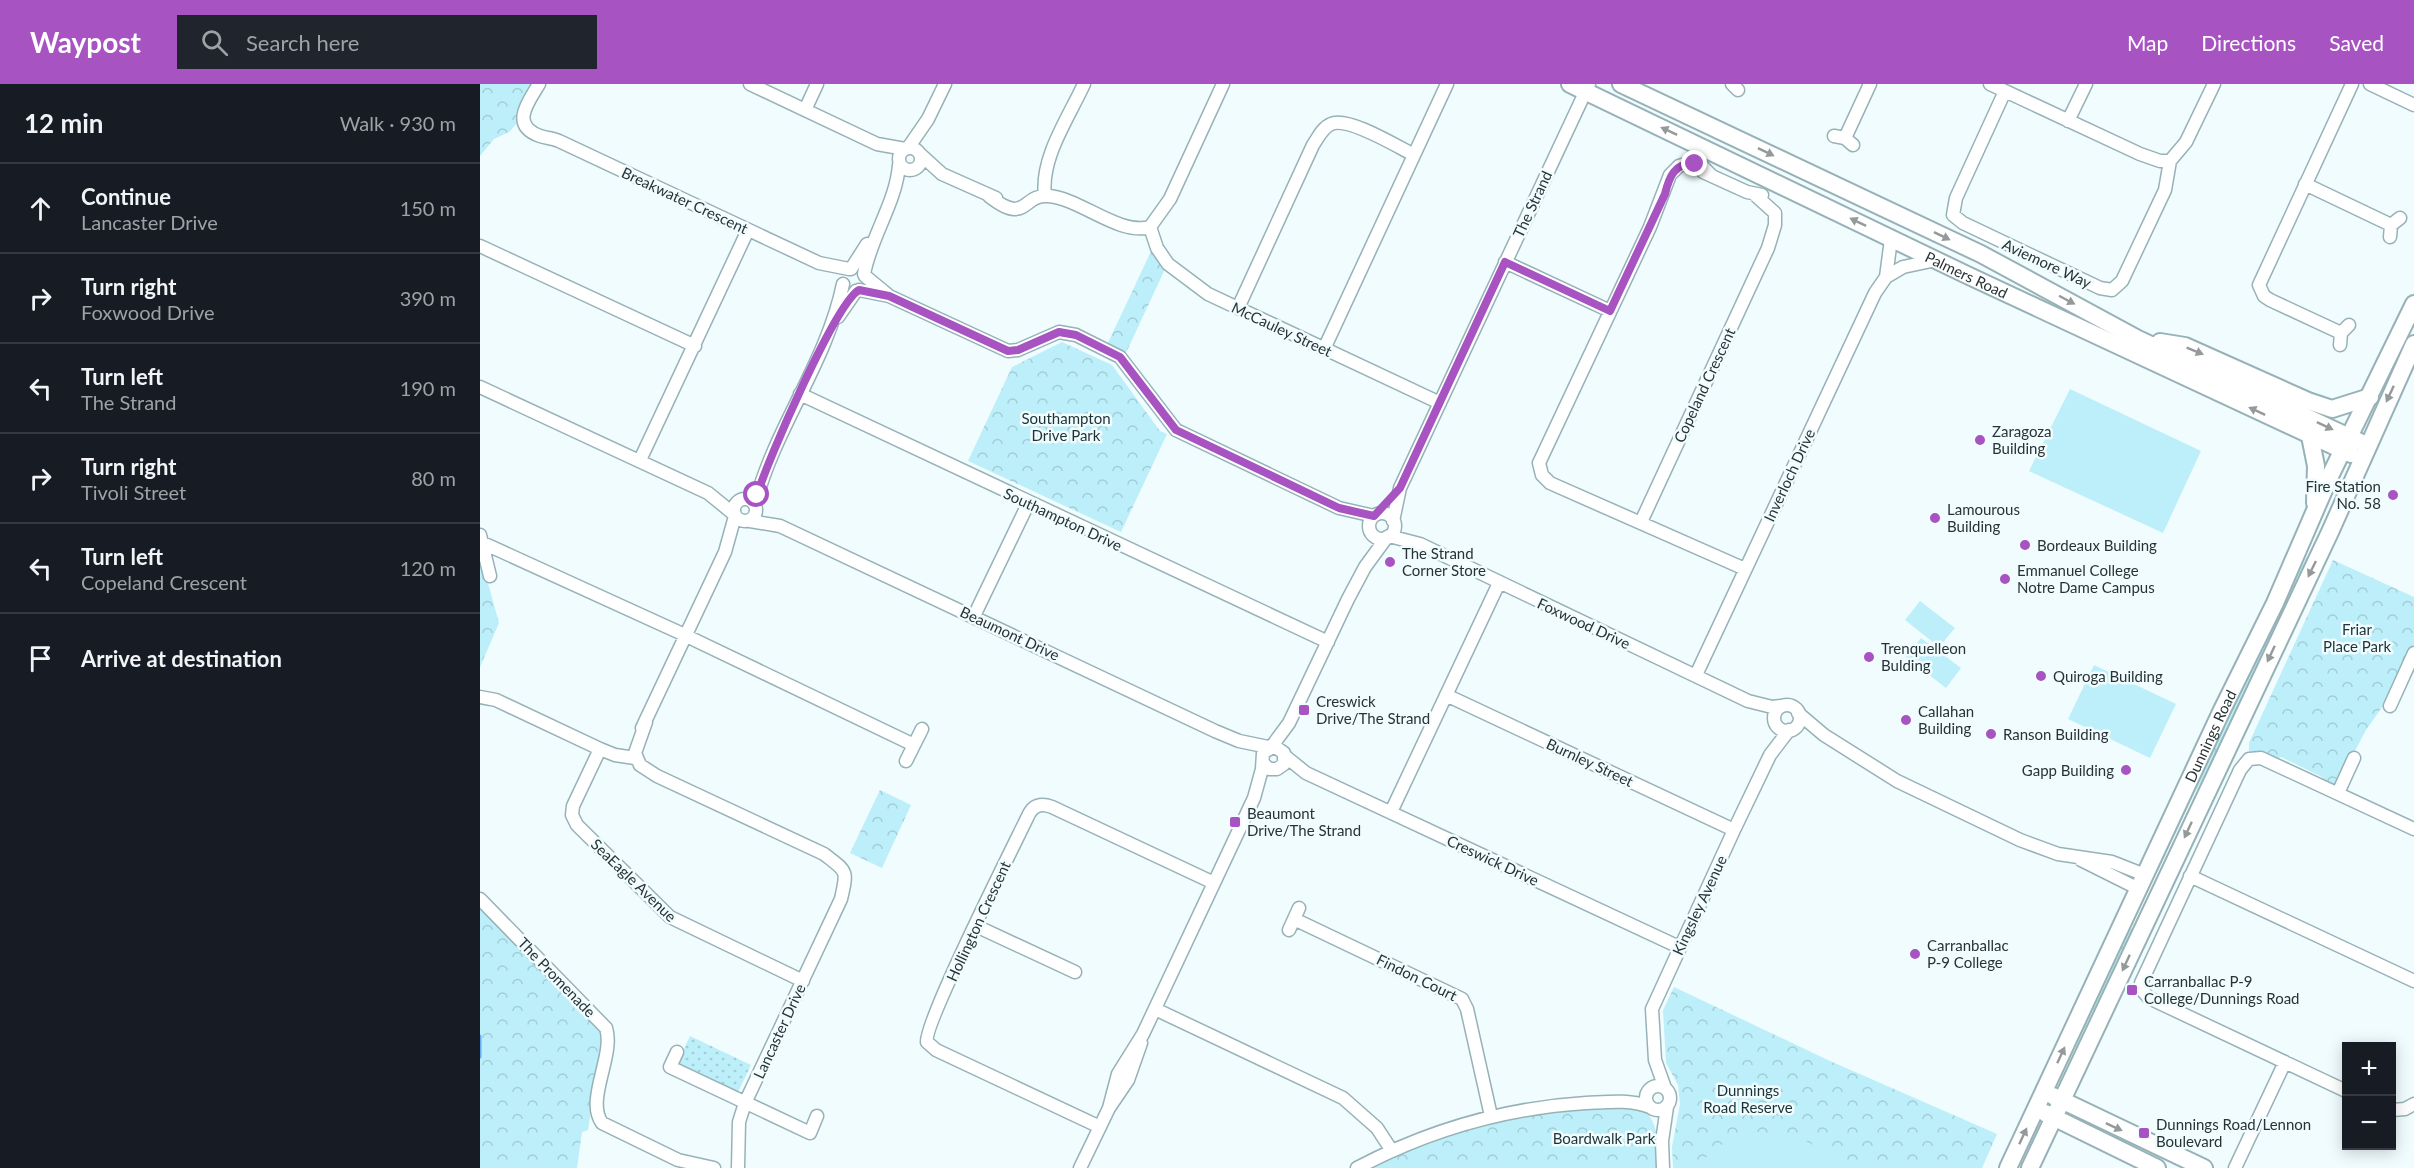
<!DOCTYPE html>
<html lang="en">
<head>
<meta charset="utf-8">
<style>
	:root { --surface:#171b24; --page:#20242c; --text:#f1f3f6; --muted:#9ea1a6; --line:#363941; --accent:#a753c2 }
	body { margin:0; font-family:Lato,sans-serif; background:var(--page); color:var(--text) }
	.controls { position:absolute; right:18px; bottom:18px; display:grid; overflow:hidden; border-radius:0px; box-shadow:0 3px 15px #0003 }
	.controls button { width:54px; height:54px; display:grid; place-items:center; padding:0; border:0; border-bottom:2px solid var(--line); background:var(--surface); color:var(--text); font:30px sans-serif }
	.stop { position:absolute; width:18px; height:18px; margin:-14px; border:4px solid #a753c2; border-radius:50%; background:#fff }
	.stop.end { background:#a753c2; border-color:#fff; box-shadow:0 2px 6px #0008 }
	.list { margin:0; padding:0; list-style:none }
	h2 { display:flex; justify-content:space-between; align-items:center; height:78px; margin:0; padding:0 24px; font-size:26px }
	h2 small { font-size:20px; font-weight:400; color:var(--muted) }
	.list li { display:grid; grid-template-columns:39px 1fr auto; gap:18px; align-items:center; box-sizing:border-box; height:90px; padding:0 24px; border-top:2px solid var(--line) }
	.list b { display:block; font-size:22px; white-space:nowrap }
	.list p { margin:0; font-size:20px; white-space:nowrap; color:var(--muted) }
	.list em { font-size:20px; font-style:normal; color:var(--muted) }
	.icon { flex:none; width:33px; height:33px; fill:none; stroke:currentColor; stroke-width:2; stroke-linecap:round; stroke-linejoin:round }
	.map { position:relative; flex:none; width:1934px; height:1084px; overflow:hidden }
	header { display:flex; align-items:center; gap:36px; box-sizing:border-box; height:84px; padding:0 30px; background:var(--accent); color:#fff }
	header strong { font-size:28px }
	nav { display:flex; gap:33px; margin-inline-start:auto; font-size:21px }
	.search { width:420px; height:54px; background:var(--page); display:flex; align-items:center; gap:15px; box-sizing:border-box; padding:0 21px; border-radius:0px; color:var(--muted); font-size:22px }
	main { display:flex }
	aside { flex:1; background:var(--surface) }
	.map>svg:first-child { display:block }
	.grass { fill:url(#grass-tufts) }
	.park { fill:url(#park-crowns) }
	.garden { fill:url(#garden-dots) }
	.pitch { fill:#bceff9 }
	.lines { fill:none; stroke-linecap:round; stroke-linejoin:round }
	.stream { stroke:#6aabf5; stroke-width:3 }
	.street-casing { stroke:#96b2b7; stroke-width:15 }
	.secondary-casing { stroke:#96b2b7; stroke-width:20 }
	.street { stroke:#fff; stroke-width:12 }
	.secondary { stroke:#fff; stroke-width:16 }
	.oneway { fill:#94999a }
	.route { stroke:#a753c2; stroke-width:8 }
	.poi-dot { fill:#a753c2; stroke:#f1fcfe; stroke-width:2 }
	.labels { text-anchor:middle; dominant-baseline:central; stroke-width:5; stroke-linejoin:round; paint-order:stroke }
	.street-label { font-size:15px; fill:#283335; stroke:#f1fcfe }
	.park-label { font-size:15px; fill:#1b3337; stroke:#f1fcfe }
	.poi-label { font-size:15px; fill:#283335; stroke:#f1fcfe; text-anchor:start }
</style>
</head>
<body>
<header>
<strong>Waypost</strong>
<div class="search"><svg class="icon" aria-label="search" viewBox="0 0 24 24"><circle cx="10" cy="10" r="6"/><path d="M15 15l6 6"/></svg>Search here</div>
<nav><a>Map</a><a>Directions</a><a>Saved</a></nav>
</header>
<main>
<aside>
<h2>12 min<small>Walk · 930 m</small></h2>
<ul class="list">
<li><svg class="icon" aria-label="ahead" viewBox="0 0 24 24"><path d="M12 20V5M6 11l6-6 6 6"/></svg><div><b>Continue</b><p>Lancaster Drive</p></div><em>150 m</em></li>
<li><svg class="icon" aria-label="right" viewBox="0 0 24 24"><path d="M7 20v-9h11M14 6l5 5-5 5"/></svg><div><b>Turn right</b><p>Foxwood Drive</p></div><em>390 m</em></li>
<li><svg class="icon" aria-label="left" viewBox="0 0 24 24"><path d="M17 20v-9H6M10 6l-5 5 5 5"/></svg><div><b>Turn left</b><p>The Strand</p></div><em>190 m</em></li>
<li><svg class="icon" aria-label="right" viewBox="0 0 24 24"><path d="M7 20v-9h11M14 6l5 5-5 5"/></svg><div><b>Turn right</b><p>Tivoli Street</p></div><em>80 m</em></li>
<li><svg class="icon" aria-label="left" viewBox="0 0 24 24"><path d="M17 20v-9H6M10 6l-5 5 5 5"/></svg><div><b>Turn left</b><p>Copeland Crescent</p></div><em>120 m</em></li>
<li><svg class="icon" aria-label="arrive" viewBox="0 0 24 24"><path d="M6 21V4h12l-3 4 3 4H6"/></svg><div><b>Arrive at destination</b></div></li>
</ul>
</aside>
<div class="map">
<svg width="1934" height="1084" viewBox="0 0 1934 1084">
	<defs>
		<pattern id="grass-tufts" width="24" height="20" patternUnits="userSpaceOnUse" patternTransform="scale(1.5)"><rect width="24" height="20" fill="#bceff9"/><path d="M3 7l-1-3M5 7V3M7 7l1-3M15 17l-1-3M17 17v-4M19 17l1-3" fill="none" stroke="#a2cdd6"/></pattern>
		<pattern id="park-crowns" width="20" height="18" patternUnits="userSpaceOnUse" patternTransform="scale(1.5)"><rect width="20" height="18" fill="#bceff9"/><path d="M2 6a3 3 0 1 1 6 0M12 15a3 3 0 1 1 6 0" fill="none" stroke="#a2cdd6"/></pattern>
		<pattern id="garden-dots" width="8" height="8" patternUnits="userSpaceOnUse" patternTransform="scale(1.5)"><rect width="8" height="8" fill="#bceff9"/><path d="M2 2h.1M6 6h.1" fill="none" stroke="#a2cdd6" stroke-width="1.8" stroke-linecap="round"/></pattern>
	</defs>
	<rect width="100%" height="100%" fill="#f1fcfe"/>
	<path class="grass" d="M1834 460 1837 462 1741 665 1714 710 1678 787H1674L1799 522Z
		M1647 843 1656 846 1637 886 1613 927 1575 1006H1571Z"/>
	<path class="park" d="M0 0H54L39 37 29 48 14 55 0 72Z
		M673 163 686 183 645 271 627 261Z
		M582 258 632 281 680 347 687 350 641 448 488 377 532 283Z
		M0 470 19 539 0 583Z
		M1853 476 1934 513V560L1905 619 1886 646 1856 703 1845 698 1842 693 1801 673 1796 675 1778 667H1769V659Z
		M400 706 431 721 402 784 370 769Z
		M0 822 118 941 123 950 108 1046 102 1048 97 1084H0Z
		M1194 903 1350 977 1517 1050 1502 1084H1193L1192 1063 1200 1020 1198 1001 1186 979 1183 926Z
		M1146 1022 1164 1025C1180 1042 1178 1062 1179 1084H887L977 1048 1077 1025Z"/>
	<path class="garden" d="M210 952 271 981 257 1010 196 982Z"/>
	<path class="pitch" d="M1590 305 1721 367 1683 449 1549 387Z
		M1440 517 1475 544 1459 563 1425 536Z
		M1441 554 1481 584 1466 604 1426 573Z
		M1614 581 1696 620 1670 674 1588 635Z
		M1279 1048 1324 1056 1375 1084H1217C1233 1063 1253 1051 1279 1048Z"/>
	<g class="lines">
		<path class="stream" d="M0 952V973"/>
		<defs>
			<path id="street" d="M59 0C49 17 29 41 60 52 66 54 73 54 79 57L339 179 369 185
				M270 0 397 60 425 65
				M1252 0 1258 6
				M1510 0 1660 70 1680 77H1690
				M1890 0 1934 21
				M1525 7 1476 114 1473 131 1483 139 1620 204 1632 206 1642 197 1685 106 1690 77
				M325 26 337 0
				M1588 37 1606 0
				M1354 52 1365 54 1373 61
				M1365 54 1390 0
				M419 75a11 11 0 1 1 22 0a11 11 0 1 1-22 0Z
				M428 64 448 35 465 0
				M440 70 462 90 516 114
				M1690 77 1706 58 1734 0
				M1223 88 1267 108 1282 111
				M1231 91 1223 83 1209 79 1199 82 1190 91 1170 143 1059 379 1062 391 1070 399 1265 485
				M1825 100 1911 141
				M509 112C547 142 542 110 568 112 600 114 639 152 670 143L690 115 743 0
				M565 112C560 74 589 33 604 0
				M670 143 677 164 688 180 728 210 960 319
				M1910 153 1911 141 1920 134
				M0 162 215 262
				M1025 178 1130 227
				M371 185 387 160
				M384 190C391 152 416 119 419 81
				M385 192 408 211
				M1406 193 1423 183 1456 176
				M379 206 409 212 528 267 538 266 579 248 596 251 640 273 696 346 859 424 894 432
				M758 224 833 61C838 54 842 44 851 40 868 32 918 63 934 71
				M358 233 376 207
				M1861 249 1790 216 1784 212 1779 201 1872 0
				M1860 261 1861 249 1869 241
				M844 265 967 0
				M0 303 228 409 255 431
				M320 310 848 558
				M160 376 268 146
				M254 426a11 11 0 1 1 22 0a11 11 0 1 1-22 0Z
				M275 420C295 343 347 278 363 200
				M889 442a13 13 0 1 1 26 0a13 13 0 1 1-26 0Z
				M270 437 300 442 735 647 759 657 788 663
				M913 437 920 404 1109 0
				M1161 438 1288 164 1295 141V129L1274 110
				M0 451 10 492
				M909 452 940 460 1268 617 1292 623 1301 622
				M3 459 196 547 434 661
				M494 532 548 420
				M1216 591 1395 209 1406 193 1411 155
				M966 611 1254 746
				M0 613 16 616 120 665 135 671 155 674
				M1294 634a13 13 0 1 1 26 0a13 13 0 1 1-26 0Z
				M1910 622 1934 569
				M1318 629 1344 651 1417 697 1540 756 1578 770 1632 778 1665 791
				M166 638 155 669 160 681 177 692 344 770C367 788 368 785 361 815L265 1019 259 1038 258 1084
				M162 644 245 468 255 432
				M792 662 809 639 868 515 885 483 907 453
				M120 665 93 722 92 731 97 741 190 833 323 897
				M805 672 826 689 1199 863
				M426 677 442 645
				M1858 709 1874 674
				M911 728 1019 499
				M1601 776 1659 805
				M1710 792 1934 897
				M0 815 126 944C135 971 105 1016 122 1039L198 1076 234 1084
				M814 835 982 915 987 925 1011 1032
				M496 842 595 888
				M809 846 819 824
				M675 925 863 1014 897 1044 912 1067
				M197 968 190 983 330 1049 337 1032
				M1166 1014a12 12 0 1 1 24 0a12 12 0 1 1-24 0Z
				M1185 1004 1175 976 1172 925 1254 746 1290 671 1309 646
				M1866 1007 1669 914 1661 905V899L1760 686 1769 675 1781 674 1934 745
				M629 1024 638 990 663 950 774 714 782 685 783 669 794 662 804 669V680L797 685H789L783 679
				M1912 1026 1925 1025 1934 1020
				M620 1043 456 966 447 958C443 942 534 761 548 732 553 721 561 719 572 723L734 799
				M600 1084 629 1024 648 996 661 959
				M877 1084C949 1046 1025 1024 1106 1019 1128 1018 1149 1015 1170 1023
				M1183 1084 1182 1057 1187 1023
				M1755 1084 1805 978"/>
			<g id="secondary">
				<path id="s1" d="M1090 0 1487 191 1871 370"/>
				<path d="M1141 0 1501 170 1658 255 1880 358"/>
				<path d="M1680 258 1705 262 1828 317 1852 325 1890 313"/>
				<path d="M1830 352 1836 382 1835 419"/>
				<path d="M1573 1012 1724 1084"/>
				<path d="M1565 1029 1677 1084"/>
				<path id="s2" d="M1528 1084 1742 626 1795 519 1850 392 1934 220"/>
				<path d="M1550 1084 1850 448 1934 260"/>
			</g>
		</defs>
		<use href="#street" class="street-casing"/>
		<use href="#secondary" class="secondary-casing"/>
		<use href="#street" class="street"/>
		<use href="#secondary" class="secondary"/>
	</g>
	<defs><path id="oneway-solid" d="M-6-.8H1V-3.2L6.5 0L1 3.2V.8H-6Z" transform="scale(1.5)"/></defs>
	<g class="oneway">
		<use href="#oneway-solid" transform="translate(1189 47) rotate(-155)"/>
		<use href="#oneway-solid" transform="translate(1286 68) rotate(26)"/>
		<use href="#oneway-solid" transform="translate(1378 138) rotate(-154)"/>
		<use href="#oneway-solid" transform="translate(1462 152) rotate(26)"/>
		<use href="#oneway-solid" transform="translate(1587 216) rotate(28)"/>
		<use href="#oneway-solid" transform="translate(1715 267) rotate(22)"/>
		<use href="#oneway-solid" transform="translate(1910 310) rotate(115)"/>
		<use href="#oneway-solid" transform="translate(1777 327) rotate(-155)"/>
		<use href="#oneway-solid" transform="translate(1845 342) rotate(25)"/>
		<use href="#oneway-solid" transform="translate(1832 485) rotate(116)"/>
		<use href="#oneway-solid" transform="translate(1791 570) rotate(115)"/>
		<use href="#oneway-solid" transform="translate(1708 746) rotate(115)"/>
		<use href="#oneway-solid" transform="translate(1646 879) rotate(115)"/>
		<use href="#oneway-solid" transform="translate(1581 971) rotate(-65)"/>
		<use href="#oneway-solid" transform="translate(1634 1043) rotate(25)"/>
		<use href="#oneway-solid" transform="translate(1543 1052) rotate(-65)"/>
	</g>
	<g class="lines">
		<path class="route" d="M277 411C287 378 355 220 379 206L409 212 528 267 538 266 579 248 596 251 640 273 696 346 859 424 894 432 920 404 1025 178 1130 227 1185 110C1189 93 1195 78 1215 80"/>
	</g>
	<g class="poi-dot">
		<circle cx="1500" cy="356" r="6"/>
		<circle cx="1913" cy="411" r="6"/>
		<circle cx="1455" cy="434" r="6"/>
		<circle cx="1545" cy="461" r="6"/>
		<circle cx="910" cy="478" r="6"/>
		<circle cx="1525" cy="495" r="6"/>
		<circle cx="1389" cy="573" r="6"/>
		<circle cx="1561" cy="592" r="6"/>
		<rect x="818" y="620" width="12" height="12" rx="3"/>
		<circle cx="1426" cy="636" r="6"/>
		<circle cx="1511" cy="650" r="6"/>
		<circle cx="1646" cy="686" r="6"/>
		<rect x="749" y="732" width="12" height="12" rx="3"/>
		<circle cx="1435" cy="870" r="6"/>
		<rect x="1646" y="900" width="12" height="12" rx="3"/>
		<rect x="1658" y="1043" width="12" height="12" rx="3"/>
	</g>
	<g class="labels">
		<g class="street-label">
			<text transform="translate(205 116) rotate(25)">Breakwater Crescent</text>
			<text transform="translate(1052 120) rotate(-65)">The Strand</text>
			<text transform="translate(1567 179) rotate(25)">Aviemore Way</text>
			<text stroke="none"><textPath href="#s1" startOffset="440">Palmers Road</textPath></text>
			<text transform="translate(802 245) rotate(25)">McCauley Street</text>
			<text transform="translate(1224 301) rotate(-65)">Copeland Crescent</text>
			<text transform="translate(1309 391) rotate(-65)">Inverloch Drive</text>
			<text transform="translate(583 435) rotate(25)">Southampton Drive</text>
			<text transform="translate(1104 539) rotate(25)">Foxwood Drive</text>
			<text transform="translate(530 549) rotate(25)">Beaumont Drive</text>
			<text stroke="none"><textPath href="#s2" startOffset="477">Dunnings Road</textPath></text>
			<text transform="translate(1110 678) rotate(25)">Burnley Street</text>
			<text transform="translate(1013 776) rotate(25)">Creswick Drive</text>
			<text transform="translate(154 796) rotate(44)">SeaEagle Avenue</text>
			<text transform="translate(1219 821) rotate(-65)">Kingsley Avenue</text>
			<text transform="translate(498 837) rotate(-65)">Hollington Crescent</text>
			<text transform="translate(77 893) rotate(46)">The Promenade</text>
			<text transform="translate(937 893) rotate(26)">Findon Court</text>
			<text transform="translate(299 947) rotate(-65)">Lancaster Drive</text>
		</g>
		<g class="park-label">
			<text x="586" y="334">Southampton<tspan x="586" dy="17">Drive Park</tspan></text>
			<text x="1877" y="545">Friar<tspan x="1877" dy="17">Place Park</tspan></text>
			<text x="1268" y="1006">Dunnings<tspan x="1268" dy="17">Road Reserve</tspan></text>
			<text x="1124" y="1054">Boardwalk Park</text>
		</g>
		<g class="poi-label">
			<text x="1512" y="347">Zaragoza<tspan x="1512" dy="17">Building</tspan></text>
			<text x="1901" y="402" text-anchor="end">Fire Station<tspan x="1901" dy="17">No. 58</tspan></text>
			<text x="1467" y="425">Lamourous<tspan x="1467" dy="17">Building</tspan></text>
			<text x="1557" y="461">Bordeaux Building</text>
			<text x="922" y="469">The Strand<tspan x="922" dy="17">Corner Store</tspan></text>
			<text x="1537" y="486">Emmanuel College<tspan x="1537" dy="17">Notre Dame Campus</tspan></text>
			<text x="1401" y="564">Trenquelleon<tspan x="1401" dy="17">Bulding</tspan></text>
			<text x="1573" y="592">Quiroga Building</text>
			<text x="836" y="617">Creswick<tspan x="836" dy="17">Drive/The Strand</tspan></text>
			<text x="1438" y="627">Callahan<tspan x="1438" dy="17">Building</tspan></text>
			<text x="1523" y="650">Ranson Building</text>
			<text x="1634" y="686" text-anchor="end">Gapp Building</text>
			<text x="767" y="729">Beaumont<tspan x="767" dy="17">Drive/The Strand</tspan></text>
			<text x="1447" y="861">Carranballac<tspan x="1447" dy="17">P-9 College</tspan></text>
			<text x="1664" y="897">Carranballac P-9<tspan x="1664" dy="17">College/Dunnings Road</tspan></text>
			<text x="1676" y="1040">Dunnings Road/Lennon<tspan x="1676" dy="17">Boulevard</tspan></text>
		</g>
	</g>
</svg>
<div class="controls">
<button>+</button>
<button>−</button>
</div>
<div class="stop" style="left:277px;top:411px"></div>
<div class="stop end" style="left:1215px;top:80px"></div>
</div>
</main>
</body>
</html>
